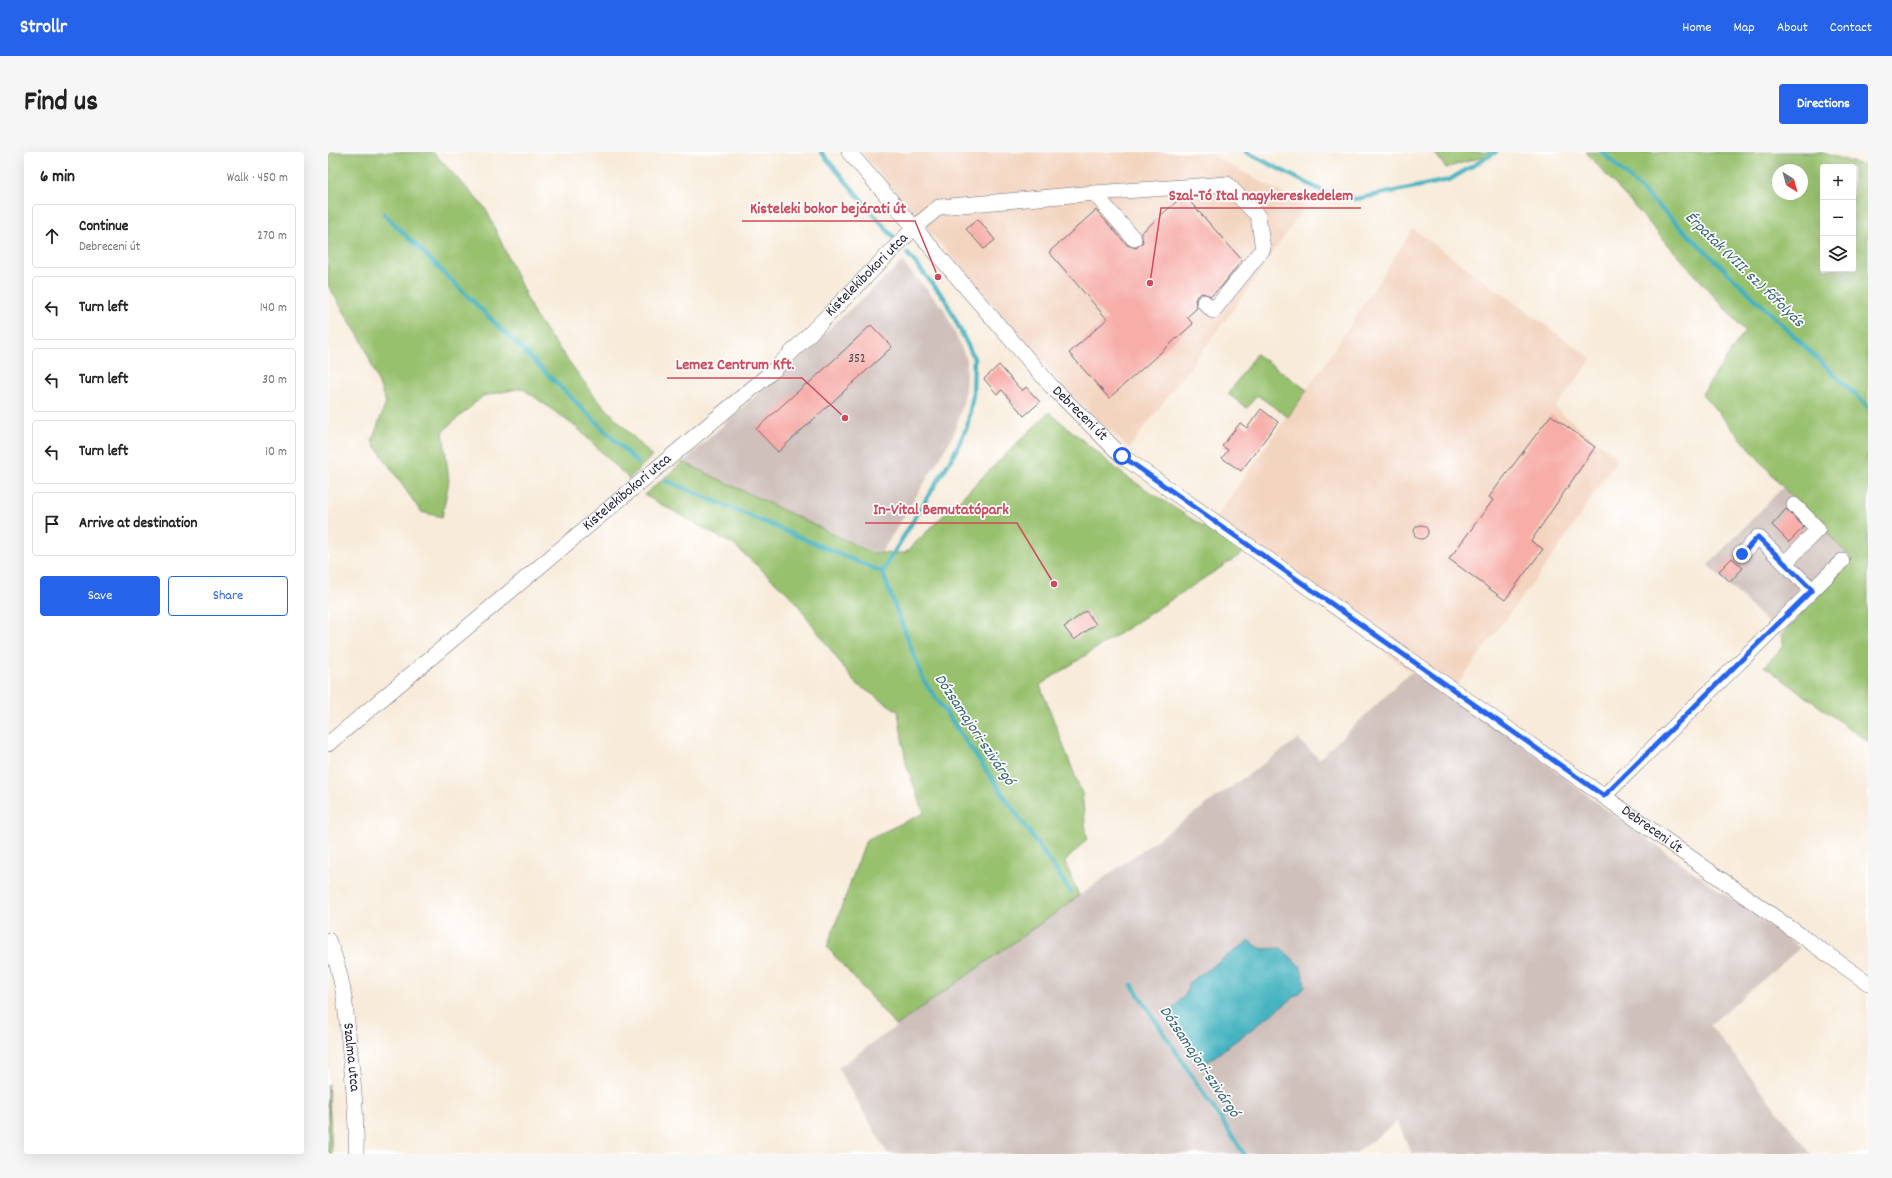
<!DOCTYPE html>
<html lang="en">
<head>
<meta charset="utf-8">
<style>
	:root { --surface:#fff; --page:#f6f6f6; --text:#222; --muted:#767676; --line:#e0e0e0; --accent:#2563eb }
	body { margin:0; font-family:Dekko,sans-serif; background:var(--page); color:var(--text) }
	.controls { position:absolute; right:12px; top:12px; display:grid; overflow:hidden; border-radius:4px; box-shadow:0 4px 16px #0002 }
	.controls button { width:36px; height:36px; display:grid; place-items:center; padding:0; border:0; border-bottom:1px solid var(--line); background:var(--surface); color:var(--text); font:20px sans-serif }
	.compass { position:absolute; left:1444px; top:12px; width:36px; height:36px; border-radius:50%; background:var(--surface); box-shadow:0 4px 16px #0002; rotate:144deg }
	.stop { position:absolute; width:12px; height:12px; margin:-9px; border:3px solid #2563eb; border-radius:50%; background:#fff }
	.stop.end { background:#2563eb; border-color:#fff; box-shadow:0 1px 4px #0008 }
	.list { margin:0; padding:0; list-style:none }
	h2 { display:flex; justify-content:space-between; align-items:center; height:52px; margin:0; padding:0 16px; font-size:17px }
	h2 small { font-size:13px; font-weight:400; color:var(--muted) }
	.list li { display:grid; grid-template-columns:26px 1fr auto; gap:12px; align-items:center; box-sizing:border-box; height:64px; margin:0 8px 8px; padding:0 8px; border:1px solid var(--line); border-radius:4px }
	.list b { display:block; font-size:15px; white-space:nowrap }
	.list p { margin:0; font-size:13px; white-space:nowrap; color:var(--muted) }
	.list em { font-size:13px; font-style:normal; color:var(--muted) }
	.actions { display:flex; gap:8px; padding:12px 16px }
	.actions a { flex:1; padding:9px 0; border:1px solid var(--accent); border-radius:4px; text-align:center; font-size:14px; color:var(--accent) }
	.actions .main { background:var(--accent); color:#fff }
	.icon { flex:none; width:22px; height:22px; fill:none; stroke:currentColor; stroke-width:2; stroke-linecap:round; stroke-linejoin:round }
	.map { position:relative; flex:none; width:1540px; height:1002px; overflow:hidden; border-radius:4px }
	header { display:flex; align-items:center; gap:24px; box-sizing:border-box; height:56px; padding:0 20px; background:var(--accent); color:#fff }
	header strong { font-size:19px }
	nav { display:flex; gap:22px; margin-inline-start:auto; font-size:14px }
	.intro { display:flex; align-items:center; justify-content:space-between; box-sizing:border-box; height:96px; padding:0 24px }
	h1 { margin:0; font-size:28px }
	.button { padding:10px 18px; border-radius:4px; background:var(--accent); color:#fff; font-size:14px; font-weight:700 }
	main { display:flex; gap:24px; padding:0 24px }
	aside { flex:1; background:var(--surface); border-radius:4px; box-shadow:0 4px 16px #0002 }
	.map>svg:first-child { display:block }
	.built { fill:#f3d4bf }
	.industrial { fill:#cfc0bb }
	.green { fill:#98c16e; stroke:#5d7254; fill-rule:evenodd }
	.water { fill:#45b3c0; stroke:#346a7e }
	.lines { fill:none; stroke-linecap:round; stroke-linejoin:round }
	.stream { stroke:#45b3c0; stroke-width:4.5 }
	.building { fill:#f7ada8 }
	.minor-casing { stroke:#6d6873; stroke-width:16 }
	.minor { stroke:#fff; stroke-width:15 }
	.route { stroke:#2563eb; stroke-width:5 }
	.labels { text-anchor:middle; dominant-baseline:central; stroke-width:3.5; stroke-linejoin:round; paint-order:stroke }
	.number-label { font-size:13px; fill:#574556 }
	.street-label { font-size:15px; fill:#22223b; stroke:#fff }
	.water-label { font-size:16px; font-style:italic; fill:#326377; stroke:#fff }
	.leader { fill:none; stroke:#d1495b; stroke-width:1.5 }
	.callout-dot { fill:#d1495b; stroke:#fff; stroke-width:1.5 }
	.callout-label { font-size:16px; text-anchor:middle; font-weight:bold; fill:#d1495b; stroke:#fff; stroke-width:3.5; stroke-linejoin:round; paint-order:stroke }
</style>
</head>
<body>
<header>
<strong>Strollr</strong>
<nav><a>Home</a><a>Map</a><a>About</a><a>Contact</a></nav>
</header>
<div class="intro"><h1>Find us</h1><a class="button">Directions</a></div>
<main>
<aside>
<h2>6 min<small>Walk · 450 m</small></h2>
<ul class="list">
<li><svg class="icon" aria-label="ahead" viewBox="0 0 24 24"><path d="M12 20V5M6 11l6-6 6 6"/></svg><div><b>Continue</b><p>Debreceni út</p></div><em>270 m</em></li>
<li><svg class="icon" aria-label="left" viewBox="0 0 24 24"><path d="M17 20v-9H6M10 6l-5 5 5 5"/></svg><div><b>Turn left</b></div><em>140 m</em></li>
<li><svg class="icon" aria-label="left" viewBox="0 0 24 24"><path d="M17 20v-9H6M10 6l-5 5 5 5"/></svg><div><b>Turn left</b></div><em>30 m</em></li>
<li><svg class="icon" aria-label="left" viewBox="0 0 24 24"><path d="M17 20v-9H6M10 6l-5 5 5 5"/></svg><div><b>Turn left</b></div><em>10 m</em></li>
<li><svg class="icon" aria-label="arrive" viewBox="0 0 24 24"><path d="M6 21V4h12l-3 4 3 4H6"/></svg><div><b>Arrive at destination</b></div></li>
</ul>
<div class="actions"><a class="main">Save</a><a>Share</a></div>
</aside>
<div class="map">
<svg width="1540" height="1002" viewBox="0 0 1540 1002">
	<rect width="100%" height="100%" fill="#fff"/>
	<filter id="ink" filterUnits="userSpaceOnUse"><feTurbulence type="fractalNoise" baseFrequency=".025" numOctaves="2"/><feDisplacementMap in="SourceGraphic" scale="8" xChannelSelector="R" yChannelSelector="G"/><feConvolveMatrix kernelMatrix="1 2 1 2 8 2 1 2 1" color-interpolation-filters="sRGB"/></filter>
	<filter id="wash" filterUnits="userSpaceOnUse"><feTurbulence type="fractalNoise" baseFrequency=".012" numOctaves="4" result="noise"/><feDisplacementMap in="SourceGraphic" scale="16" xChannelSelector="R" yChannelSelector="G"/><feGaussianBlur stdDeviation="0.9" result="paint"/><feColorMatrix in="noise" values="0 0 0 0 0 0 0 0 0 0 0 0 0 0 0 0 0 1.4 0 .05"/><feComposite in="paint" operator="in"/></filter>
	<g filter="url(#wash)">
		<rect width="100%" height="100%" fill="#f8ebda"/>
		<path class="built" d="M533 0H879L977 54 905 158 801 296 739 238Z
			M1085 77 1264 207 1227 256 1290 306 1227 401 1119 546 918 399 879 377 996 213Z"/>
		<path class="industrial" d="M574 110 616 157 639 208 636 248 625 284 552 403 355 310Z
			M1455 335 1524 407 1453 484 1380 413Z
			M1083 520 1119 546 1125 540 1280 659 1472 796 1382 873 1483 1002H1084L1069 970 1026 1002H560L510 916 970 587 991 607Z"/>
		<path class="green" d="M0 0H105L158 57 207 164 268 246 324 304 301 327 248 275 194 236 155 244 115 279 121 329 114 365 93 360 44 289 58 251 36 193 0 133Z
			M1106 0H1170L1118 16Z
			M1258 0H1492L1540 15V590L1436 514 1456 494 1453 484 1524 407 1455 335 1374 242 1417 179ZM1495 15H1525V117H1495ZM1450 18H1474V42H1450Z
			M928 202 979 238 960 265 929 243 919 256 900 242Z
			M721 260 796 323 879 377 918 399 712 533 754 642 759 687 737 710 751 744 568 874 499 795 538 688 596 661 578 612 570 559 527 531 465 446 406 393 316 343 355 310 545 401H577Z
			M0 932 4 1002H0Z"/>
		<path class="water" d="M921 789 934 797 953 796 973 815 977 834 972 841 878 911 840 862 858 842 860 831Z"/>
		<g class="lines">
			<path class="stream" d="M493 0 566 86
				M918 0 1002 43 1028 47 1121 28 1168 0
				M1274 0 1540 255
				M56 62 310 311
				M579 101 617 147 646 206 645 243 639 275 626 302 554 420 596 529 743 740
				M337 328 554 420
				M804 833 916 1002"/>
		</g>
		<g id="blocks">
			<path class="building" d="M855 44H857L914 108 894 134 883 144 874 141 869 144 867 148 869 156 859 165 865 172 781 246 741 201 779 167 721 100 768 58 799 93 808 96 815 90 813 81Z
				M650 67 667 88 656 97 638 77Z
				M543 173 564 195 450 300 428 277 478 232 479 233Z
				M671 213 694 239 698 235 712 250 696 264 674 238 669 242 656 227Z
				M933 257 950 270 913 319 894 306 900 298 894 294 912 271 919 276Z
				M1223 263 1267 295 1203 389 1215 397 1177 448 1121 407 1165 348 1161 345Z
				M1458 357 1476 375 1461 390 1444 373Z
				M1086 380a7 7 0 1 1 14 0a7 7 0 1 1-14 0Z
				M1404 406 1415 416 1402 430 1391 419Z
				M758 459 768 472 746 488 736 475Z"/>
		</g>
	</g>
	<g filter="url(#ink)">
		<use href="#blocks" fill-opacity="0" stroke="#6d6873" stroke-width="1"/>
		<g class="lines">
			<defs>
				<g id="minor">
					<path id="s1" d="M521 0 724 235 794 304 1540 831"/>
					<path d="M766 41 806 87"/>
					<path d="M1414 402 1430 385 1484 438"/>
					<path d="M1457 411 1490 377 1466 353"/>
					<path id="s2" d="M0 592 446 218 586 76 611 55 766 41 899 32 930 64 935 97 885 159 876 150"/>
					<path d="M1276 644 1514 409"/>
					<path id="s3" d="M0 788C17 826 18 861 22 901 26 935 29 968 28 1002"/>
				</g>
			</defs>
			<use href="#minor" class="minor-casing"/>
			<use href="#minor" class="minor"/>
		</g>
	</g>
	<g class="lines" filter="url(#ink)">
		<path class="route" d="M794 304 1276 644 1484 438 1430 385 1414 402"/>
	</g>
	<g class="labels">
		<g class="number-label">
			<text x="529" y="207">352</text>
		</g>
		<g class="street-label">
			<text stroke="none"><textPath href="#s2" startOffset="715">Kistelekibokori utca</textPath></text>
			<text stroke="none"><textPath href="#s1" startOffset="349">Debreceni út</textPath></text>
			<text stroke="none"><textPath href="#s2" startOffset="391">Kistelekibokori utca</textPath></text>
			<text stroke="none"><textPath href="#s1" startOffset="1057">Debreceni út</textPath></text>
			<text stroke="none"><textPath href="#s3" startOffset="120">Szalma utca</textPath></text>
		</g>
		<g class="water-label">
			<text transform="translate(1416 118) rotate(44)">Érpatak (VIII. sz.) főfolyás</text>
			<text transform="translate(646 578) rotate(56)">Dózsamajori-szivárgó</text>
			<text transform="translate(871 910) rotate(56)">Dózsamajori-szivárgó</text>
		</g>
	</g>
	<path class="leader" d="M822 131L833 56H1033M610 125L587 69H414M517 266L474 226H339M726 432L689 371H537"/>
	<g class="callout-dot">
		<circle cx="822" cy="131" r="4"/>
		<circle cx="610" cy="125" r="4"/>
		<circle cx="517" cy="266" r="4"/>
		<circle cx="726" cy="432" r="4"/>
	</g>
	<g class="callout-label">
		<text x="933" y="48">Szal-Tó Ital nagykereskedelem</text>
		<text x="500" y="61">Kisteleki bokor bejárati út</text>
		<text x="407" y="217">Lemez Centrum Kft.</text>
		<text x="613" y="362">In-Vital Bemutatópark</text>
	</g>
</svg>
<div class="controls">
<button>+</button>
<button>−</button>
<button><svg class="icon" aria-label="layers" viewBox="0 0 24 24"><path d="M12 4l9 5-9 5-9-5zM3 14l9 5 9-5"/></svg></button>
</div>
<svg class="compass" viewBox="-18 -18 36 36"><path d="M0-13l5 13h-10z" fill="#e53935"/><path d="M0 13l5-13h-10z" fill="#767676"/></svg>
<div class="stop" style="left:794px;top:304px"></div>
<div class="stop end" style="left:1414px;top:402px"></div>
</div>
</main>
</body>
</html>
